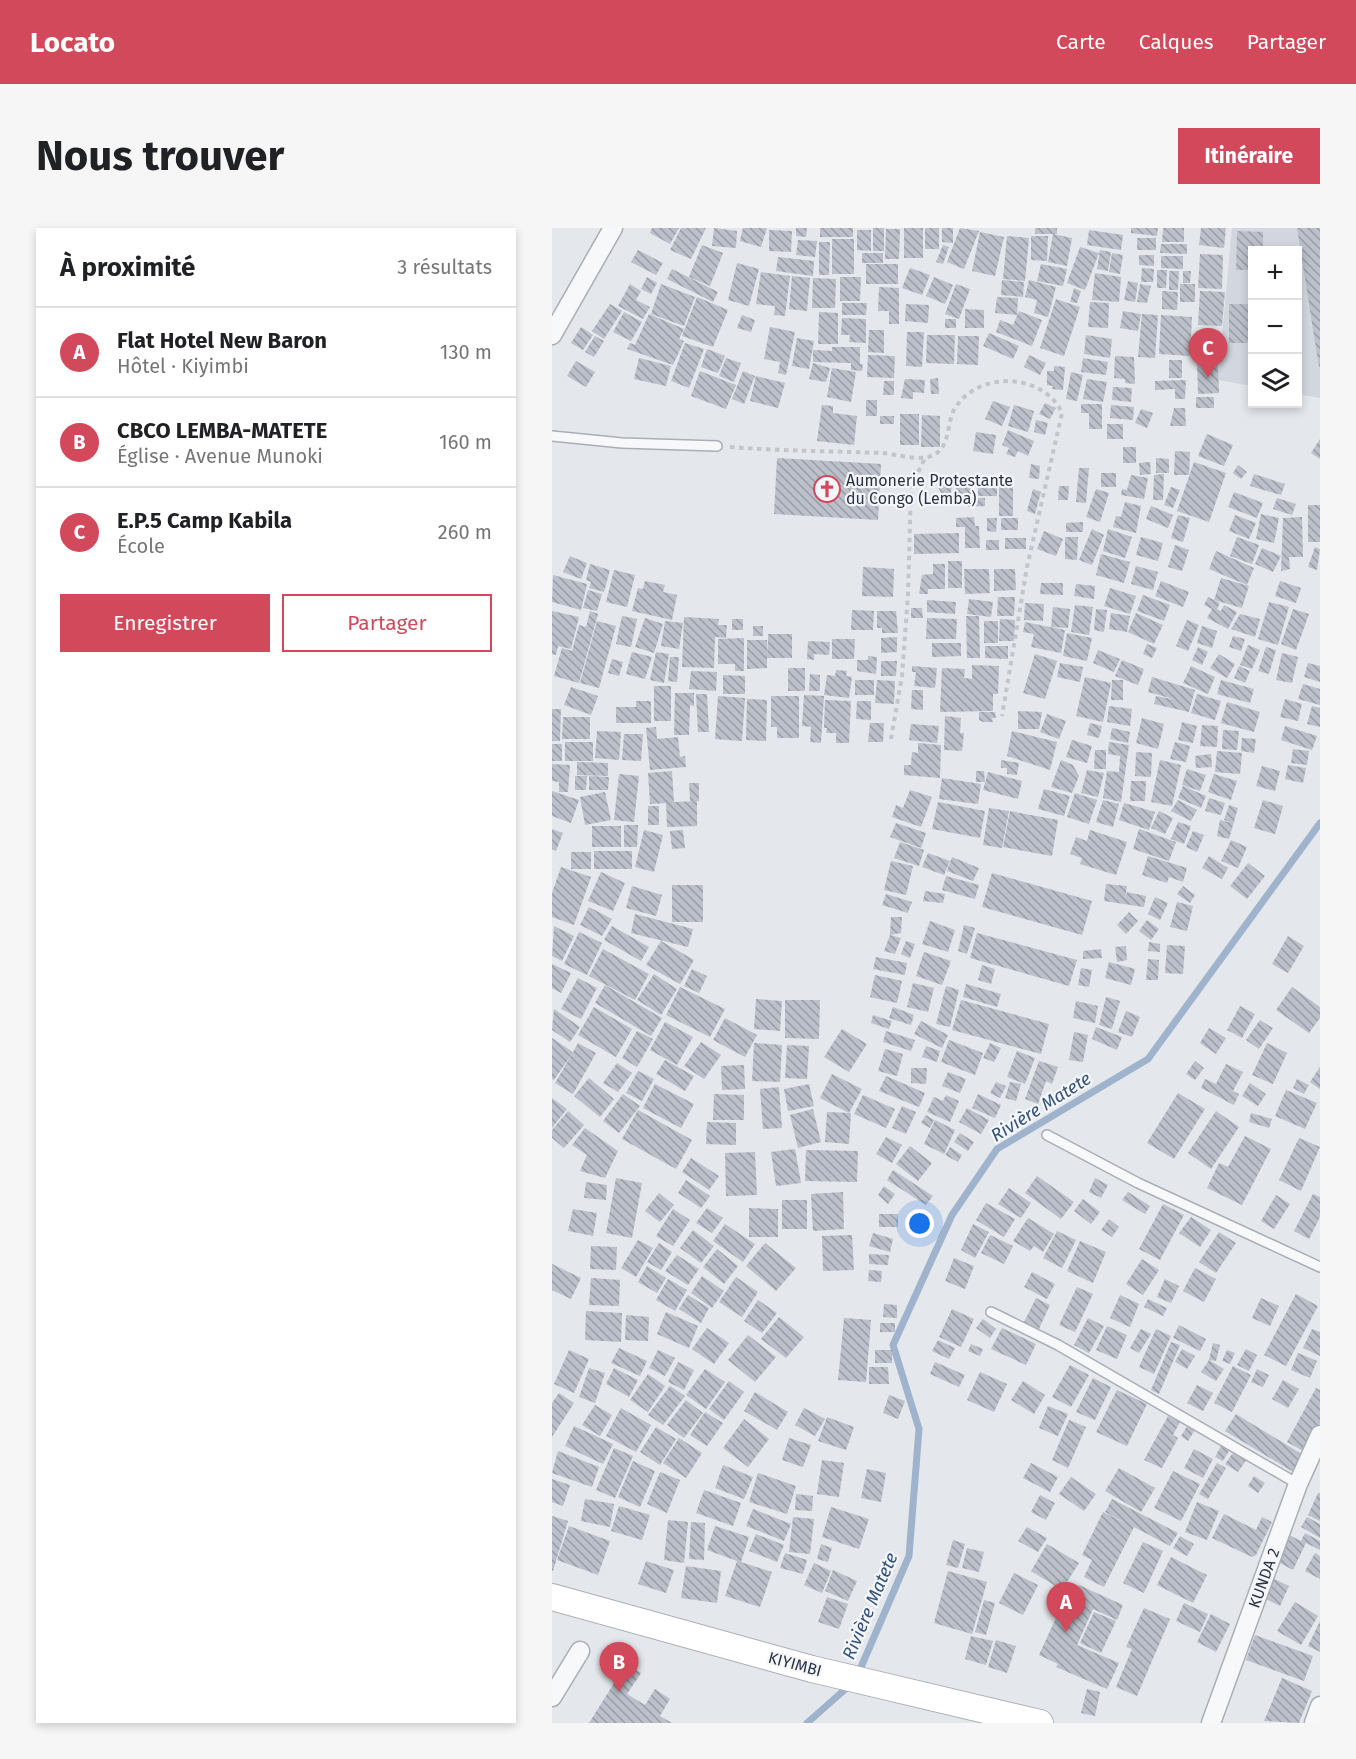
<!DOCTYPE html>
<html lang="fr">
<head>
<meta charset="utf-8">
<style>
	:root { --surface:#fff; --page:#f6f6f6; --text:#202124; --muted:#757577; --line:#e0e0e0; --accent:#d1495b }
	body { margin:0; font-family:"Fira Sans",sans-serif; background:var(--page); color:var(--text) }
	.controls { position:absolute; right:18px; top:18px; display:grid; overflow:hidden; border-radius:0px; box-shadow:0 3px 9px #0003 }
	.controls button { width:54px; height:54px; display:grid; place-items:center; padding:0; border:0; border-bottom:2px solid var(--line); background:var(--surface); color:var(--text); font:30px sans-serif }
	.you { position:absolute; left:368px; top:996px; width:21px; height:21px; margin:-15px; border:4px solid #fff; border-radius:50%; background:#1a73e8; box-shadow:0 0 0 9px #1a73e833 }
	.badge { display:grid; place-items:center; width:39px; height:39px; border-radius:50%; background:var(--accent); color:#fff; font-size:20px; font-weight:700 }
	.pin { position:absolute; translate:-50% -50px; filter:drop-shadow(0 2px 3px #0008) }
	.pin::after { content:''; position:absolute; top:32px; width:21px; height:18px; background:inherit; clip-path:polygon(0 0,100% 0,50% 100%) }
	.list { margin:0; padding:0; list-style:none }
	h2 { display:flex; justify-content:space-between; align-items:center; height:78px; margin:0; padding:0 24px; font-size:26px }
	h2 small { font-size:20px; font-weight:400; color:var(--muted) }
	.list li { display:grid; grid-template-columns:39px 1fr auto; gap:18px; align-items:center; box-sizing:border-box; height:90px; padding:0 24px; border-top:2px solid var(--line) }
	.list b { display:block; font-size:22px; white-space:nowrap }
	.list p { margin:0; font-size:20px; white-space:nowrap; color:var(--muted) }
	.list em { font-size:20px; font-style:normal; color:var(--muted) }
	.actions { display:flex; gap:12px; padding:18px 24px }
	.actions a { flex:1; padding:14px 0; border:2px solid var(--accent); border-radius:0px; text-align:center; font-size:21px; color:var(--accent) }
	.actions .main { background:var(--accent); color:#fff }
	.icon { flex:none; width:33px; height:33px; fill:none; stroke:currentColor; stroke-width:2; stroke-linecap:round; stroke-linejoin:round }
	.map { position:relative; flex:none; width:768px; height:1495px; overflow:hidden; border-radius:0px }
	header { display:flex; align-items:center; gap:36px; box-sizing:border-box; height:84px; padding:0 30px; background:var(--accent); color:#fff }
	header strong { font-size:28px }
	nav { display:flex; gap:33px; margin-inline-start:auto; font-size:21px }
	.intro { display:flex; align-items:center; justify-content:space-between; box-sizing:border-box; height:144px; padding:0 36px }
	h1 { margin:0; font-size:42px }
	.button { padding:15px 27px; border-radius:0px; background:var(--accent); color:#fff; font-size:21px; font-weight:700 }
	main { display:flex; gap:36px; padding:0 36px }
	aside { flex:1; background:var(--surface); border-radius:0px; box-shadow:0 3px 9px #0003 }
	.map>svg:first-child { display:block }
	.built { fill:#d2d6de }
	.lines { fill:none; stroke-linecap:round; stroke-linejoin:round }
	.stream { stroke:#9fb4cc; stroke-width:7 }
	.building { fill:url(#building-back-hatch) }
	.lane-casing { stroke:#a9aeb7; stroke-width:12 }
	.street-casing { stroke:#a9aeb7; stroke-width:21 }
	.secondary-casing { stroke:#a9aeb7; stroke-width:28 }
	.path { stroke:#c2c5cb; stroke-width:4; stroke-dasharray:4.5 4.5; stroke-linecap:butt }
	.lane { stroke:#f7f8fa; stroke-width:9 }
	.street { stroke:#f7f8fa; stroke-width:18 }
	.secondary { stroke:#fff; stroke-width:26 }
	.labels { text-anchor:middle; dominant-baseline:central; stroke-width:4.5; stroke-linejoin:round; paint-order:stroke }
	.poi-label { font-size:16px; fill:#2b3445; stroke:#f4f6f9; text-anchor:start }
	.street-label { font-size:16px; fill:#2b3445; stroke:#f4f6f9 }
	.water-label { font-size:18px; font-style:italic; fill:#34527a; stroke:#f4f6f9 }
</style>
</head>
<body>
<header>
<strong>Locato</strong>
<nav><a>Carte</a><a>Calques</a><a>Partager</a></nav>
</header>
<div class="intro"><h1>Nous trouver</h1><a class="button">Itinéraire</a></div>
<main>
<aside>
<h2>À proximité<small>3 résultats</small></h2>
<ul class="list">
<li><span class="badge">A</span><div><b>Flat Hotel New Baron</b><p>Hôtel · Kiyimbi</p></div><em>130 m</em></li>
<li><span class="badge">B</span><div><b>CBCO LEMBA-MATETE</b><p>Église · Avenue Munoki</p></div><em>160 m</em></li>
<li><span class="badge">C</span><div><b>E.P.5 Camp Kabila</b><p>École</p></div><em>260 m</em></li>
</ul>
<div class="actions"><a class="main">Enregistrer</a><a>Partager</a></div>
</aside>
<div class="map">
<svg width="768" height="1495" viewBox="0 0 768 1495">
	<defs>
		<pattern id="building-back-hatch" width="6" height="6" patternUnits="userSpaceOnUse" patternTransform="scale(1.5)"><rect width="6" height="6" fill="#bbc0ca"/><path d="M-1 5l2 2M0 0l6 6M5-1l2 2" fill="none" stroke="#989da6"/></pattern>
	</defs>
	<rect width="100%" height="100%" fill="#e4e7ec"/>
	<path class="built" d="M680 0H768V170L746 166V22H700V158L666 152Z"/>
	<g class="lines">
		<path class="stream" d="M306 1446 357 1328 367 1201 341 1117 400 987 445 921 596 831 768 595
			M255 1495 298 1457"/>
	</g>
	<path class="building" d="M100 0H127L118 16 98 5Z
		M129 0H154L139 31 118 22Z
		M162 0 185 3 184 20 160 18Z
		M191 0H215L209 19 188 13Z
		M244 0H255L254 9 244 8Z
		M268 0H301V9H268Z
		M321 0H332V23H321Z
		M352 0H371V30H352Z
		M373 0H387V21H373Z
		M390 0H401V15L390 14Z
		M408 0 427 3 412 41 395 34Z
		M483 0H505V6H483Z
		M579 0H606L605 8 579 5Z
		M611 0H632V14H610Z
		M649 0H674L672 20 647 17Z
		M745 0H768V139H767Z
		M334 1H348L347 31H333Z
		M217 2 240 3 239 24 217 23Z
		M305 2H319V23L305 22Z
		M537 2 571 7 569 22 535 17Z
		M685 3 711 4V22H700V42H684Z
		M428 4 452 9 443 48 420 43Z
		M501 6 520 10 515 38 496 34Z
		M455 8 477 10 473 53 451 51Z
		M479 8H496L495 33 479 32Z
		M585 10H604V22H585Z
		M280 11H302V46H280Z
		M246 12 265 13 263 29 244 27Z
		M267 14H278L277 47H267Z
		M609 16H635V26L608 25Z
		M150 17 171 25 158 58 137 49Z
		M391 17 397 19 391 36 384 34Z
		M528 19 547 25 533 62 515 55Z
		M86 22 111 35 104 47 79 34Z
		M548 22 559 24 556 43 545 41Z
		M310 25H331V35H310Z
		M560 25 571 27 568 46 557 44Z
		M648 26 671 27 670 61 646 60Z
		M587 27H602V38L587 37Z
		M609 28H631V41L609 40Z
		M226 29 262 33 261 48 224 43Z
		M185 35 207 41 197 78 176 72Z
		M314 36H346V56H314Z
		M489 36 515 41 511 58 485 53Z
		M358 40 378 47 370 67 350 60Z
		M590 40 602 41 601 54H589Z
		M120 41 166 64 161 74 115 51Z
		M605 42H615L614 60H605Z
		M617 43H627L626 62H617Z
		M631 43H639L638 55H631Z
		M209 44 238 48 233 88 222 87 223 78 204 76Z
		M543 45 569 49 567 74 540 72Z
		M240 48 258 50 255 83 237 81Z
		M95 49 105 55 99 66 89 61Z
		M288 49H309L308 73H288Z
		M382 49 401 57 393 76 374 68Z
		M261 50 284 51 283 80H260Z
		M450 52 472 54 471 69 449 67Z
		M477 52 504 59 496 89 482 85 485 72 473 69Z
		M576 53 586 55 583 74 572 72Z
		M78 56 89 63 84 72 98 79 91 91 66 78Z
		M109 56 143 69 132 98 99 86Z
		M404 56 418 61 407 91 393 86Z
		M588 56 599 58 595 75 585 74Z
		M628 56H643V74H628Z
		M327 59 347 60V96H337V83H326Z
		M522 60 529 63 525 75 518 74Z
		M610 63 626 64 625 82 610 81Z
		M648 63 673 64 670 98 646 97Z
		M145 69 176 82 161 119 130 108Z
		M445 69 466 70 465 87 443 85Z
		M504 71 528 79 512 128 488 120Z
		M538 74 557 75 556 100 536 99Z
		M290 75H315L314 87H290Z
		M58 76 70 83 52 111 40 103Z
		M354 76 377 77 376 95 353 93Z
		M677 76H700V115H677Z
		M413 81 432 82V100H413Z
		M467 83 490 92 480 118 444 104 448 92 461 97Z
		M571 83 589 86 586 103 568 100Z
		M72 84 90 94 79 113 61 104Z
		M267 84 286 85V116H266Z
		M97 86 132 101 127 111 132 113 121 137 75 121 78 115 83 117Z
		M590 86 606 87 603 130 586 129Z
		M190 87 203 92 199 104 185 100Z
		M609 87 640 89 638 128 607 126Z
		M290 90 314 91V115L297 114 298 107H289Z
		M393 91H404V100H393Z
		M29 99 41 107 31 122 19 115Z
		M218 99 243 104 234 147 226 145 228 134 212 131Z
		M317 102H332V125L316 124Z
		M355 104H372L370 139 354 138Z
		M437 105 467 118 461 131 431 118Z
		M375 107H403L402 136 374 135Z
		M534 107 560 111 558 130 532 126Z
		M43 108 52 113 42 129 33 124Z
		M406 108H427L426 137 405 136Z
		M245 110 262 113 257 141 240 138Z
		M133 115 152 121 137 160 119 153Z
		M280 119H308V136H311L310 143 299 142V135L261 134V122L280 123Z
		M155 121 173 128 166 145 149 139Z
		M316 127 343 128 342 150 315 149Z
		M477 127 494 135 488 147 472 139Z
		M563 128 582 129 583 156 573 155V151L562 150Z
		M87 130 119 138 114 158 82 151Z
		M174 130 189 135 182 154 167 148Z
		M531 130 556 134 554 147 529 144Z
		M617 132H630V150H617Z
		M24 133 43 144 34 159 15 148Z
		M666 134 667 165 646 166 645 135Z
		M261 135 278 140 274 154 257 151Z
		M502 138 513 139 511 162 500 161 501 158 495 157V143H502Z
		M280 140 304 144 299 174 275 169Z
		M148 143 184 157 174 181 139 168Z
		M191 143 203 148 192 176 180 171Z
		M519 144 531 147 525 173 514 171Z
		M204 148 233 155 226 180 198 173Z
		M386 150 387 166H379L378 151Z
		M353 151 373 152 372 165 361 164V171L349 170Z
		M535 151 555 154 551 174 531 171Z
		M634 152 633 171H623V161L603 162V153Z
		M332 153H342V167H331Z
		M561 159 580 160 579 174 560 172Z
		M644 169H662V180H644Z
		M314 172H325V188H314Z
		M441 173 458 179 450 198 433 191Z
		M493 175 504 180 498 191 487 186Z
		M529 176H550V201H537V185H529Z
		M270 177 281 178V185L305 188 302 217 265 213Z
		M462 177 482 183 476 204 456 198Z
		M559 177 582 179 581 192 558 190Z
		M622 180H633L634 198H618Z
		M589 181 601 185 595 200 583 195Z
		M348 186H367V217H348Z
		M370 187 388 188V219H369Z
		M328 188H342V196H328Z
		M484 192 496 195 493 207 482 204Z
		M555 196H571V211H555Z
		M456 202 482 213 476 228 466 223 463 229 454 226 457 220 450 217Z
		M424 204 444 207 441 226 421 223Z
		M655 206 681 217 672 238 646 228Z
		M768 211V231L759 225Z
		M571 219H584V235H571Z
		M623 223 638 224 637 247H622Z
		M225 230 329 236 326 292 222 286Z
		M604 230 617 231V245H604Z
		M598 234 599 246 588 247 587 235Z
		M642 234 674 245 657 294 625 283Z
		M479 236 488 238 487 251 477 250Z
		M686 237 695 244 689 251 681 245Z
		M527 240H537L534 275 524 274Z
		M549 245H564V259H549Z
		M612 246 611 272H601L602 247Z
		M702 246 733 256 729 267 698 258Z
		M579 247 596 250 592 271 569 267 570 261 575 262Z
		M404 251H419V268H404Z
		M426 252H445V268H426Z
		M401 253 398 269H391L386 259H390L389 254Z
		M447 253H461V288H447Z
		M507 258H517L516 272H506Z
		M619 259 628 262 621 280 612 277Z
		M481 261 489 264 483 286 475 283Z
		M544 261 557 265 548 294 534 289Z
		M682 264 711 275 705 290 676 279Z
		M416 270H433V278L416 279Z
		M725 270 744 276 740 287 721 281Z
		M573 274 589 278 584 305 561 299 564 288 569 289Z
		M756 277H768V314H756Z
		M599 278 621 287 616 300 594 291Z
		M709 286 727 290 722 315 704 311Z
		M626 287 638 290 631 314 619 310Z
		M683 287 704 295 697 311 677 303Z
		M422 289 423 298H427L428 320H413V299H404V290Z
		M750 289 751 329H737L738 341 729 343 731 290Z
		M435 290H445L444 304 435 303Z
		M449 290H466V302H449Z
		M531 294V304H514V295Z
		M540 301 552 307 540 337 527 332Z
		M556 301 580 309 573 330 551 323Z
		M492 303 511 311 504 328 485 321Z
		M407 305V325L362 326V306Z
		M513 309H526L525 332 513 331Z
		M589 309 611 315 606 333 584 327Z
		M685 309 707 317 700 336 678 328Z
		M453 310H474V321H453Z
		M434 312H447V322H434Z
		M623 317 637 322 630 343 616 339Z
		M763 319 768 321 765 342 756 339Z
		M710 320 729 328 721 344 703 336Z
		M664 323 702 340 695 357 657 341Z
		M549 326 578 334 572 355 544 347Z
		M18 328 35 335 29 351 11 344Z
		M396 333H410V360H396Z
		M38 336 58 342 52 364 37 360 39 354 34 352Z
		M381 336H393V361H376V366H367L370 347 381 346Z
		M584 338 606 344 601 362 579 356Z
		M311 339 342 341 341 369 310 368Z
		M412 341H437L438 365 413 366Z
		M442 341H463L464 362 442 363Z
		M62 342 83 347 75 379 54 374Z
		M1 347 35 356 29 382 0 374Z
		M669 350 697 358 690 380 662 372Z
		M93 353 113 357 111 364 125 367 120 392 80 383 86 360 91 361Z
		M609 353 637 364 631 379 603 368Z
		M728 353 749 360 744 375 723 368Z
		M489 355H511V367L488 366Z
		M524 356 543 358 542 371 522 368Z
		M558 360 584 368 578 386 552 378Z
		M36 362 50 366 45 383 31 380Z
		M591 367 618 377 612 393 585 383Z
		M446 369H463L462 388H445Z
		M656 369 668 375 665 381 669 383 672 377 685 384 676 401 655 390 660 381 652 377Z
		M417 371 441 374 439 389 415 386Z
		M375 372 404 374 403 386 375 384Z
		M717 374 737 379 726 417 706 411Z
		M473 375 492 376 491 393 472 392Z
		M523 377 541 379 537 407 519 404Z
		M501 379 518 381 516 400 499 399Z
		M359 380H370L371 390H359Z
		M544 381 555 382 552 404 542 402Z
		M741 381 757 386 744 422 729 416Z
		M300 382 322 383 321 402H299Z
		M0 383 27 389 19 421 6 418 4 427 0 426Z
		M38 383 46 386 27 455 2 448 10 420 20 423 27 397 34 399Z
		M325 383H344L346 405H330V400H325Z
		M559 385 578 388 575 404 557 401Z
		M584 385 611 397 602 416 576 404Z
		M688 386 708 391 703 409 679 401Z
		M70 388 85 391 79 419 64 416Z
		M414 388H427L428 430H415Z
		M132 389 167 391 166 397H175L174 410 163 409 162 440 130 439Z
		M93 390 111 396 102 425 83 419Z
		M375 390 405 391 404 411H374Z
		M180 391H191V402H180Z
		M448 391 463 392 462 413H447Z
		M635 392 647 397 636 423 624 418Z
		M45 393 64 398 47 460 28 455Z
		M113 393 131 395 127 421 109 418Z
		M432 393H446V415H432Z
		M473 394 513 402 509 425 479 419 482 406 471 404Z
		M201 398H211V408H201Z
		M650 398 665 403 660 420 645 415Z
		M515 405 540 410 535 433 511 428Z
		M216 406H240V430H215V440L195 441V412H215L216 427Z
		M681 408 693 411 689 423 677 419Z
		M345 409V424L329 425V410Z
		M192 410V443H183V436H166V411Z
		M280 411H303L302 431H280Z
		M256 413 278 414 277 427 262 426V432L255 431Z
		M380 415H409V428L380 429Z
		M595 416 605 420 600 430 591 426Z
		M696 417 708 422 700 441 688 437Z
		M433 418H456V431L433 430Z
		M646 419 656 424 650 437 640 432Z
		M714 419 724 422 717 446 706 443Z
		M546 422 568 431 562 444 541 435Z
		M80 424 100 429 93 451 74 446Z
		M104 424 117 426 112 455 98 452Z
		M730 425 746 429 740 455 724 452Z
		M483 426 505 433 493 471 471 465Z
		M667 426 683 436 675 450 658 440Z
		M316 428 325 429 324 446 305 443V432H316Z
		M118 429H127L125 454 116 453Z
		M60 431 71 434 67 448 56 445Z
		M570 432 592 441 586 457 563 448Z
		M329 433H345L344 448H329Z
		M508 435 531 439 528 454 505 449Z
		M756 435 768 438V454L752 449Z
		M420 437 447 438 446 466H441V483L388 484 390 440 413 441 412 450 420 451Z
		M360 438 385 440 383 460 362 458 364 444H360Z
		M639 438 663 449 656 466 631 455Z
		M687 438 698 443 693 455 682 450Z
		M236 440H253V463H236Z
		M284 442 295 443 294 448 300 449 297 470 272 467 275 447 283 448Z
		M139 443 165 444 164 463 137 461Z
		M258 446 268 447V463H257Z
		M171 447 193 448V466H171Z
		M533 449 559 455 551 494 524 488Z
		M600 449 643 462 637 484 602 476 604 468 625 472 596 464Z
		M303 452H322V467H303Z
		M325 452 343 453 342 476 323 475Z
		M560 452H571V472H559Z
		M669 452 702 461 698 475 665 466Z
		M751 456 768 461V477L746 471Z
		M102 458H119V493H102Z
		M19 459 46 468 39 487 12 477Z
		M360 462H371V482L359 481Z
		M123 465H142V478L138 477 137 507H122Z
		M144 466H155L157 504H146Z
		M645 466 669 473 663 492 639 485Z
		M252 467 272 468 269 515 258 514 259 499 250 498Z
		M166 468 193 470 190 513 163 511Z
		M219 468H247V510H225V499H219Z
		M195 471 215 472 214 513 194 512Z
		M733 471 750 476 746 493 728 489Z
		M273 472 299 473 297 515H284V505H274L275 500H272Z
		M84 473H99V495H64V479H84Z
		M305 473H319V492L304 491Z
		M675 474 708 484 702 504 669 495Z
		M557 478 580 481 578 498 555 494Z
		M760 478 768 480V499L755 496Z
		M0 481H9L8 513H0Z
		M466 483 490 484 487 501H466Z
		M427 484H443L444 490H440L441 494H431L427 492Z
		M495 486 514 493 507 511 488 504Z
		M393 488 409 490 408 505H412L410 523 392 522Z
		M11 489H38V511H10Z
		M590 490 612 496 606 521 584 515Z
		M630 494 645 498 641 515 626 512Z
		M318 495H332L331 514H316Z
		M538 495 550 498 547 510 535 507Z
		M359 496 387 498 385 515 357 512Z
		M650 497 666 498 665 519 648 518Z
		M733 498 765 508 760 522 729 512Z
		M104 499 105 511 126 509 128 529 133 528 134 539 98 542 94 500Z
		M560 500 578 504 576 515 558 511Z
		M671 502 687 503 685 522 670 521Z
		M45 503 69 504 67 532 43 530Z
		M460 503 505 514 498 542 455 528Z
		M72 506H91L89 533 70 532Z
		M690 510 704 511 702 525 689 523Z
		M520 512 540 518 535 535 514 529Z
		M13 514H41V533H13Z
		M557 514 577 517 569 574 551 570 555 543 567 544 568 528 556 526Z
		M623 514 638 518 634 534 618 531Z
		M366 515 389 517 388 550 352 547V537H359L360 524 366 525Z
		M0 516H10V533H0Z
		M741 521 757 523 755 537 739 535Z
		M543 522H554V541H542Z
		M665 523 690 525 688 546 663 544Z
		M584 524 600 525 599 549 583 548Z
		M659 526 660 539 644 540 643 528Z
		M449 532 467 535 465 547 455 546V540H449Z
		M509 532 521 537 527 548 520 565 499 559Z
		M608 532 629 537 620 578 599 574Z
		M25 534 56 535V548L25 547Z
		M0 536 18 537 16 564H7V554L0 553Z
		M736 537 754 540 751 555 733 551Z
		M710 538 728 543 723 563 704 558Z
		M635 541 654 547 648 563 630 557Z
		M535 542 552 545 546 569 529 565Z
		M120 543 122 574 145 573V598L115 599 114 575 98 576 96 545Z
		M424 543H432L433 554H424Z
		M436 544 470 553 466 571 431 562Z
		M67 546 87 548 82 594 62 592Z
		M662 546 685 553 679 572 656 564Z
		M23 548H35L34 562H23Z
		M37 548 57 549 56 562H37Z
		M390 550 429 556 426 576 387 571Z
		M579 553H594L593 573H578Z
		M137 555H147V573H138Z
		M631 558 654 568 649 580 626 570Z
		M492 561 518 568 512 588 486 581Z
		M358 562 380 569 369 599 340 589 344 577 351 580Z
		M0 563 27 572 19 595 0 588Z
		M53 564 59 592 33 597 28 569Z
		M523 565 545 572 537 596 515 589Z
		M657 570 673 575 669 587 653 583Z
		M551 572 567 576 561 599 544 594Z
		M626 572 645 582 639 593 619 583Z
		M711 572 731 578 723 606 702 600Z
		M386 574 433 583 428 610 380 601Z
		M572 575 603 584 597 602 567 592Z
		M677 577 686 580 677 611 665 608 668 592 680 595 672 592Z
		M96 578H107V597H96Z
		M437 580 457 583 450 620 431 617Z
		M458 583 506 592 500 628 451 619Z
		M607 583 621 590 613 606 599 600Z
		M626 594 639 598 632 616 619 611Z
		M344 595 374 605 369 620 338 609Z
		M72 597H86L85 619H72Z
		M40 598H69V619H40Z
		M0 601 11 605 4 623 0 621Z
		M587 601 624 614 617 633 581 621Z
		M92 602 111 607 102 644 83 639Z
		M131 602 133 620 120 621 118 603Z
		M538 602 575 614 564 647 528 636 530 630 518 626 524 609 535 613Z
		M641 603 652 607 645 624 634 619Z
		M679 612 695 619 686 640 669 633Z
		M348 614 372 622 367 638 342 630Z
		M42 623H80V641H42Z
		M19 624H39V641H19Z
		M376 625 398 633 392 647 370 639Z
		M596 628 635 640 631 654 617 649 615 655 590 647Z
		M657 628 676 640 670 651 650 640Z
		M400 629 427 640 421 653 395 643Z
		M339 633 361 638 354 667 332 662Z
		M696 635 713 648 695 671 678 658Z
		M9 639 39 649 22 697 0 689V665Z
		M49 644 73 655 61 683 36 673Z
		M440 645 540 673 530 707 430 679Z
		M394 648 427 657 423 671 390 662Z
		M554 656 575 658 573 672 575 664 594 668 592 679 552 673Z
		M120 657H151V694H120Z
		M80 658 110 667 104 688 74 680Z
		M631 658 643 667 638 675 625 666Z
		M373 663 393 666 391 675 371 673Z
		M334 666 360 674 356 685 330 677Z
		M603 669 616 675 608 692 596 686Z
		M625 674 641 678 635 703 618 699Z
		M37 679 60 691 50 708 28 697Z
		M577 684 586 693 574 706 565 697Z
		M83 686 141 701 136 719 79 705Z
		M339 689H350L349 705 338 707Z
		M595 692 607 701 599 712 587 703Z
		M378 693 403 702 396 724 370 716Z
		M412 697 423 700 415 726 406 723Z
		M2 698 22 708 10 733 0 728Z
		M60 698 97 719 89 733 52 712Z
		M27 704 50 715 35 747 12 736Z
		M425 705 525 732 517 758 418 730Z
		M338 707 349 710 343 726 332 723Z
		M736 708 752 718 736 745 720 736Z
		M109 713 142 732 128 756 94 737Z
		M354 713 363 716 358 730 349 726Z
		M597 714 608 716V724L596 723Z
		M615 717 633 718 631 746 613 745Z
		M574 718 575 732 565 734 563 719Z
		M51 721 97 746 83 772 37 748Z
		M549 721 550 730 531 731V723Z
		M372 724 399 733 390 757 364 748Z
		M324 729 355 735 353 747 321 741Z
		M596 731 607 732 606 752H594Z
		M557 734 583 741 579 757 553 750Z
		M0 736 19 745 9 765 0 760Z
		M430 737 443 741 439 756 426 752Z
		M529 740 540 742 537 759 526 757Z
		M140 741 155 748 147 765 132 758Z
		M102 746 125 761 109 787 85 772Z
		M323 747 350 753 345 775 318 769Z
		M26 750 45 760 29 791 9 781Z
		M361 755 382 760 376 784 355 779Z
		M414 756 449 766 445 779 411 769Z
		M53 757 110 790 99 808 43 775Z
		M394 758 407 762 398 799 384 796Z
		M128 759 173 781 158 809 114 787Z
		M740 759 768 779V790L757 805 724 782Z
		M554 769 568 773 560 801 547 797Z
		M204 771 230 773 228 803 202 801Z
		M233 772H268L267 811 233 810Z
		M409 772 497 796 489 826 400 802Z
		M524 773 546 778 543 795 521 790Z
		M688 778 703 786 690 810 675 802Z
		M42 779 80 801 64 829 26 807Z
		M341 779 362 787 359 797 337 790Z
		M2 781 28 799 18 814 0 802Z
		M574 783 588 789 580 809 566 804Z
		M321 787 340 793 337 801 319 795Z
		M173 790 205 807 193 829 161 812Z
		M708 792 721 800 707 821 694 812Z
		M369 793 396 807 390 820 362 806Z
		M113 794 141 809 125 837 98 822Z
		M544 799 570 809 565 822 540 811Z
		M657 800 674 810 664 826 648 815Z
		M290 801 315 816 297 844 272 829Z
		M85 803 101 811 85 839 70 830Z
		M334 803 363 812 359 823 331 814Z
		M522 804 536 807 531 834 517 832Z
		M0 810 21 824 26 815 44 825 21 866 3 855 20 826 2 852 0 851Z
		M397 812 431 825 423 847 389 834Z
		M149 814 169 827 152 851 132 838Z
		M202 815 230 817 228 854 200 853Z
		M438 815 449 820 442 834 431 830Z
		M715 815 735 825 721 856 700 847Z
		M235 817 257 818 255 851 233 850Z
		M374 818 388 823 385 834 370 829Z
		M333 821 351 826 345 848 326 843Z
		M465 823 483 830 473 856 455 849Z
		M113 832 142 848 133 863 104 846Z
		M487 833 506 839 500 856 494 853 486 876 473 871Z
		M643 833 652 840 643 852 634 846Z
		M65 835 80 845 66 864 51 855Z
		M674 836 691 844 681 863 687 866 682 877 649 860 653 851 664 856Z
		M192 837 193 861 170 862 169 838Z
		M768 839V861L758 854Z
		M359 840H375L374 856 359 855Z
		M86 843 102 851 90 873 74 865Z
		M396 844 414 851 408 865 390 858Z
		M280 846 310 861 297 885 268 870Z
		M334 848 373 865 367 879 327 863Z
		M37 850 62 871 48 889 22 868Z
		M745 851 757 857 752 866 741 860Z
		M444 854 454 858 448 870 438 865Z
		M458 854 469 856 464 873 453 870Z
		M698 855 714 866 706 878 690 868Z
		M103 856 142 876 129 900 91 880Z
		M257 856 262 878 236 883 232 861Z
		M227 859 230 900 211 901 208 861Z
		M734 862 765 875 753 901 723 888Z
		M626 865 653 881 622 931 595 915Z
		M71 866 88 878 67 905 51 893Z
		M162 866 192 867V892H161Z
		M426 866 449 877 443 890 420 880Z
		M311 867 343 881 334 900 302 886Z
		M394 867 407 873 398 894 375 884 382 869 391 873Z
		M0 870 15 881 0 900Z
		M350 878 364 884 354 906 340 900Z
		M415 880 437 892 429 906 407 894Z
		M261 881 269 914 246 920 238 887Z
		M86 882 140 912 124 941 70 911Z
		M16 883 32 897 12 920 0 910V902Z
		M664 883 687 899 659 941 636 925Z
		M275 884 299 885 297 916 273 914Z
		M699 885 720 891 717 900 697 894Z
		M374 887 382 892 378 900 369 895Z
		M383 892 403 902 392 926 372 916Z
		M155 894 184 895V917L154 916Z
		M33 900 66 923 53 950 28 943 35 927 20 917Z
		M408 905 422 914 416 923 402 914Z
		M693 908 719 921 690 977 655 960 667 935 676 939Z
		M334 909 350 917 340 935 324 926Z
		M747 910 768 919 749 963 727 952Z
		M358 918 380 935 366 953 344 936Z
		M398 919 410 927 406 934 393 927Z
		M243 921 249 955 224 958 219 924Z
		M254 922 306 923 305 954 253 953Z
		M203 924 205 967 174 968 173 925Z
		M139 930 167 948 157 962 130 944Z
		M341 942 381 968 374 977 335 952Z
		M485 948 522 974 509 991 473 965Z
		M64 950 90 955 80 1010 54 1005Z
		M543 950 556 957 549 970 537 964Z
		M134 952 158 968 149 980 126 965Z
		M34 954 55 957 54 972 32 970Z
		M332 958 343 966 336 976 326 967Z
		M457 960 479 975 469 990 446 976Z
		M291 964 292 1001 261 1003 259 966Z
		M576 964 598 978 593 986 570 972Z
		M107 965 122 977 108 994 93 983Z
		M761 966 768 969V989L757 1011 742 1003Z
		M724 967 738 976 722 1001 709 993Z
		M531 971 548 984 539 996 522 983Z
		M230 972H255V1001H230Z
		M434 975 463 991 452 1009 424 992Z
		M611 976 632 987 608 1032 587 1021Z
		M155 980 171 990 160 1005 144 995Z
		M197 980 226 981V1009H197Z
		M21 981 45 985 41 1008 16 1003Z
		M121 981 138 992 121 1018 104 1008Z
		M327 986H346V999H327Z
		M639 989 659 1002 648 1019 627 1005Z
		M476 990 502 1006 491 1024 482 1018 478 1023 461 1013Z
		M557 991 567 999 560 1009 549 1002Z
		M173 996 203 1016 191 1034 161 1013Z
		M421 996 437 1004 423 1030 409 1022Z
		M141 1002 162 1018 149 1035 128 1020Z
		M505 1003 524 1012 510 1040 491 1030Z
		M667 1004 684 1015 664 1045 647 1034Z
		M321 1005 341 1011 338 1024 317 1018Z
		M300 1007 302 1042 271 1043 270 1008Z
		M438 1007 461 1018 452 1036 429 1025Z
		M86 1012 101 1020 84 1049 69 1040Z
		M528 1013 554 1024 541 1055 515 1043Z
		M107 1015 120 1024 109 1042 95 1034Z
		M213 1015 244 1040 224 1063 194 1038Z
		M39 1018 65 1019 64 1042 38 1041Z
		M165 1021 186 1038 172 1056 151 1039Z
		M317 1026 337 1027 336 1037 317 1036Z
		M125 1027 147 1041 136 1057 113 1043Z
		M402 1030 422 1038 413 1061 393 1053Z
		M590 1031 607 1042 591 1067 574 1056Z
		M0 1036 29 1050 19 1071 0 1062Z
		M95 1038 114 1050 105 1065 86 1054Z
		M643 1040 664 1051 652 1074 631 1063Z
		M317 1042 330 1043 329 1054 316 1053Z
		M480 1044 503 1056 495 1071 472 1059Z
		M150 1048 172 1063 160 1080 139 1065Z
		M184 1049 206 1064 190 1089 167 1074Z
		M39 1050 68 1052 67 1078 37 1077Z
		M116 1051 135 1062 123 1083 104 1072Z
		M613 1051 627 1058 619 1075 605 1069Z
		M525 1059 541 1066 523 1104 507 1097Z
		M744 1066 766 1078 734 1138 712 1127Z
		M136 1067 157 1080 149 1095 127 1081Z
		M568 1067 587 1076 578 1099 558 1090Z
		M484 1070 498 1077 486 1103 471 1096Z
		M709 1070 727 1078 718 1098 700 1090Z
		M596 1071 615 1080 611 1088 592 1079Z
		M206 1072 225 1085 210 1105 192 1093Z
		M332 1076 345 1077V1090L331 1089Z
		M400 1081 422 1091 409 1119 387 1109Z
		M34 1083 70 1085 69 1114 33 1112Z
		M114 1084 146 1098 137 1120 105 1106Z
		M74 1087 97 1089 96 1113 73 1112Z
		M227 1089 252 1109 234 1130 209 1111Z
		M292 1090 319 1092 314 1154 286 1152Z
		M536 1090 552 1098 537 1125 522 1117Z
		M431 1091 444 1101 438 1110 424 1100Z
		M328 1095H343V1104H328Z
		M627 1097 654 1111 648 1123 621 1110Z
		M555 1098 575 1107 565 1131 544 1122Z
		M155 1100 177 1115 162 1136 140 1121Z
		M450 1100 484 1116 474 1137 439 1121Z
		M589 1101 599 1106 587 1125 578 1120Z
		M604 1101 619 1108 602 1146 587 1139Z
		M760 1101 768 1104V1128L751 1120Z
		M196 1107 224 1129 203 1154 176 1132Z
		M386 1112 403 1120 397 1131 380 1123Z
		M619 1114 628 1117 607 1166 599 1162Z
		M661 1115 668 1117 664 1133 657 1132Z
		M419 1116 431 1121 428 1128 416 1123Z
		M67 1120 95 1133 88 1148 59 1135Z
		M630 1121 643 1128 635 1141 623 1134Z
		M694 1121 705 1127 697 1143 685 1137Z
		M17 1122 37 1131 22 1165 2 1156Z
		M106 1122 123 1130 113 1148 97 1140Z
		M323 1122H340V1135H323Z
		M675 1122 683 1125 678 1136 670 1133Z
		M746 1125 765 1133 758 1150 739 1142Z
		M657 1132 672 1141 664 1153 649 1144Z
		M126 1134 142 1142 132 1162 116 1154Z
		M383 1134 413 1147 407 1159 378 1146Z
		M518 1137 537 1147 519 1179 500 1169Z
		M681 1138 699 1147 680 1184 662 1175Z
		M317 1139H336L337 1156H317Z
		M37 1140 53 1145 43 1175 27 1169Z
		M62 1140 86 1152 77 1169 54 1156Z
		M153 1141 173 1154 154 1181 134 1167Z
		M705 1141 717 1147 711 1159 699 1154Z
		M428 1144 455 1156 442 1184 415 1172Z
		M96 1146 113 1158 96 1184 78 1172Z
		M541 1150 559 1159 543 1192 524 1184Z
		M731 1152 747 1161 736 1180 720 1171Z
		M177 1153 192 1164 172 1192 157 1181Z
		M471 1153 493 1167 482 1186 459 1172Z
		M645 1157 661 1165 651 1183 635 1175Z
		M118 1158 133 1168 111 1197 96 1187Z
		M764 1160 768 1162V1195L753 1224 735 1214Z
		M565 1162 595 1176 575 1218 544 1204Z
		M203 1164 236 1184 225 1202 192 1183Z
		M7 1165 22 1175 0 1209V1175Z
		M337 1167 353 1173 346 1191 331 1185Z
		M134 1172 151 1185 132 1210 115 1197Z
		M43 1177 60 1187 48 1208 30 1197Z
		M496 1178 516 1186 506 1208 487 1200Z
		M69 1180 99 1197 84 1224 54 1208Z
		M252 1180 273 1191 263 1208 243 1197Z
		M153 1184 171 1195 155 1218 138 1207Z
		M684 1186 753 1228 743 1245 673 1203Z
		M616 1188 628 1194 621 1207 626 1210 610 1240 592 1232Z
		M275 1189 302 1199 294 1222 266 1213Z
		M192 1191 217 1211 196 1239 171 1220Z
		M517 1192 534 1199 516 1240 500 1232Z
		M636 1197 643 1202 636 1213 629 1208Z
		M22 1198 61 1216 51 1236 13 1218Z
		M104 1199 124 1211 108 1237 88 1224Z
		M127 1210 150 1225 134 1250 111 1235Z
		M237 1210 259 1217 251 1239 230 1232Z
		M669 1218 677 1223 671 1233 663 1229Z
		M62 1220 81 1228 63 1270 44 1262Z
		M642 1221 661 1231 651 1250 632 1240Z
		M683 1222 695 1231 686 1244 673 1236Z
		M6 1223 47 1239 40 1259 0 1245Z
		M270 1232 292 1235 287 1269 265 1266Z
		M81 1233 103 1243 88 1279 66 1269Z
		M479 1235 506 1249 498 1264 471 1250Z
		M665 1235 674 1240 656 1271 647 1266Z
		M171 1237 201 1249 192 1271 163 1260Z
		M567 1240 603 1260 589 1284 553 1263Z
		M315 1241 334 1245 329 1274 309 1270Z
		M621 1243 648 1256 629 1293 602 1280Z
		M108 1244 128 1252 115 1285 95 1276Z
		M206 1245 244 1258 235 1286 197 1274Z
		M702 1248 713 1255 706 1265 696 1258Z
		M519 1249 544 1266 532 1283 507 1266Z
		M0 1251 18 1257 11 1278 0 1274Z
		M152 1262 189 1275 181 1298 144 1285Z
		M766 1265H768V1293L756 1287Z
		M244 1266 261 1268 260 1283 243 1282Z
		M488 1267 503 1275 494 1292 479 1284Z
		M33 1271 62 1276 58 1299 29 1293Z
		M560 1271 626 1305 618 1318 582 1299 552 1359 532 1349 540 1332 530 1327 551 1284 575 1296 553 1284Z
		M645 1274 667 1283 655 1312 633 1304Z
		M67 1278 98 1287 90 1312 59 1303Z
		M279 1279 317 1291 307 1321 270 1309Z
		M201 1281 239 1296 232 1313 194 1298Z
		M672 1286 704 1302 710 1289 720 1294 704 1327 700 1329 660 1310Z
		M0 1288 16 1293 1 1343H0Z
		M241 1289 262 1291 258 1326 237 1324Z
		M755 1289 768 1296V1310L749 1299Z
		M116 1292 136 1294 132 1335 112 1332Z
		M139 1294 153 1295 152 1332 137 1331Z
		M17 1298 58 1313 46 1347 5 1332Z
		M163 1298 197 1309 189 1334 220 1344 208 1379 173 1368 185 1333 155 1322Z
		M475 1299 495 1310 486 1324 466 1313Z
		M753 1305 768 1313V1322L754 1315 741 1342 724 1333 737 1307 749 1313Z
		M204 1306 232 1317 225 1334 197 1323Z
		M628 1308 642 1316 635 1328 621 1320Z
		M401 1312 413 1316 406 1340 394 1337Z
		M591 1314 611 1323 592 1365 571 1355Z
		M269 1316 280 1320 276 1334 265 1331Z
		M495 1316 527 1335 510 1362 479 1343Z
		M415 1320 432 1324 427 1344 410 1340Z
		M233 1325 255 1332 251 1346 228 1340Z
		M763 1325 768 1328V1351L753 1343Z
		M619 1329 655 1347 641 1375 605 1357Z
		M94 1333 122 1342 114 1365 86 1356Z
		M262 1335 279 1343 270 1365 252 1357Z
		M134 1338 169 1343 165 1375 129 1370Z
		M281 1342 305 1353 296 1373 273 1363Z
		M396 1343 435 1354 420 1406 382 1395Z
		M462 1345 486 1357 471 1387 447 1375Z
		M718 1349 737 1358 728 1378 708 1368Z
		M519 1357 525 1360 527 1357 571 1377 565 1392 541 1381 525 1417 567 1435 555 1461 504 1439 506 1436 487 1427Z
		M275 1369 296 1376 287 1401 266 1394Z
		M432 1372 443 1375 434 1407 423 1404Z
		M743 1374 766 1388 749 1417 725 1403Z
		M632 1375 656 1386 648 1404 624 1393Z
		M592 1380 618 1391 585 1468 564 1459 580 1421 574 1419Z
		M542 1384 564 1393 549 1425 528 1415Z
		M659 1386 678 1396 664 1424 645 1414Z
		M768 1393V1424L756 1418Z
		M703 1407 761 1428 752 1453 694 1432Z
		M419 1408 441 1413 434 1437 413 1431Z
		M444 1412 464 1418 455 1445 436 1439Z
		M74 1436 89 1445 75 1466 93 1477 103 1461 118 1471 108 1488 120 1495H37Z
		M730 1450 760 1463 747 1495 712 1493Z
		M535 1461 548 1464 543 1488 529 1485Z"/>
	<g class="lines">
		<defs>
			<path id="lane" d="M0 208 70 215 165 218
				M495 907 586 955 768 1039
				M439 1084 506 1117 746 1256"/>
			<path id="street" d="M0 107 61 0
				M0 1469 28 1423
				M659 1495 746 1256 768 1207
				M762 1495 768 1478"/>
			<path id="secondary" d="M0 1369 260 1441 488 1495"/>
		</defs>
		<use href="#lane" class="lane-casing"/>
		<use href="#street" class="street-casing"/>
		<use href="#secondary" class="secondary-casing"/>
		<path class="path" d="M178 219C229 223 279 223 330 225 344 226 362 232 376 229 400 223 393 197 403 180 427 142 492 145 510 185L475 339 450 488
			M339 511 350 448 356 366 359 259 373 230"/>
		<use href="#lane" class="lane"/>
		<use href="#street" class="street"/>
		<use href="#secondary" class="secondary"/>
	</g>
	<defs>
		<symbol id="church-ring" viewBox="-11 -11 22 22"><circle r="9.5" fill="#f4f6f9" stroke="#d1495b" stroke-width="1.5"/><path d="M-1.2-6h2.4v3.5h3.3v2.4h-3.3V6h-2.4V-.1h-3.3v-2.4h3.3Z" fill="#d1495b"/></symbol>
	</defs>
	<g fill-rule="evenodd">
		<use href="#church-ring" x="260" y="246" width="30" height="30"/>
	</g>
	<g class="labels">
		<g class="poi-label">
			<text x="294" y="252">Aumonerie Protestante<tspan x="294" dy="18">du Congo (Lemba)</tspan></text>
		</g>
		<g class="street-label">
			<text transform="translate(712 1350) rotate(-70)">KUNDA 2</text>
			<text transform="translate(243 1436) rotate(15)">KIYIMBI</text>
		</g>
		<g class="water-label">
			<text transform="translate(489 879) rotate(-32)">Rivière Matete</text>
			<text transform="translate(318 1378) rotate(-67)">Rivière Matete</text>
		</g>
	</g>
</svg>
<div class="controls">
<button>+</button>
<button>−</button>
<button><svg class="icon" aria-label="layers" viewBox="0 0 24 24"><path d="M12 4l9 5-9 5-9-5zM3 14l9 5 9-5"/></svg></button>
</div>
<div class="you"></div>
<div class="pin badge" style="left:514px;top:1404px">A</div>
<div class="pin badge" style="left:67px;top:1464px">B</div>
<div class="pin badge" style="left:656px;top:150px">C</div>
</div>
</main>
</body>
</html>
